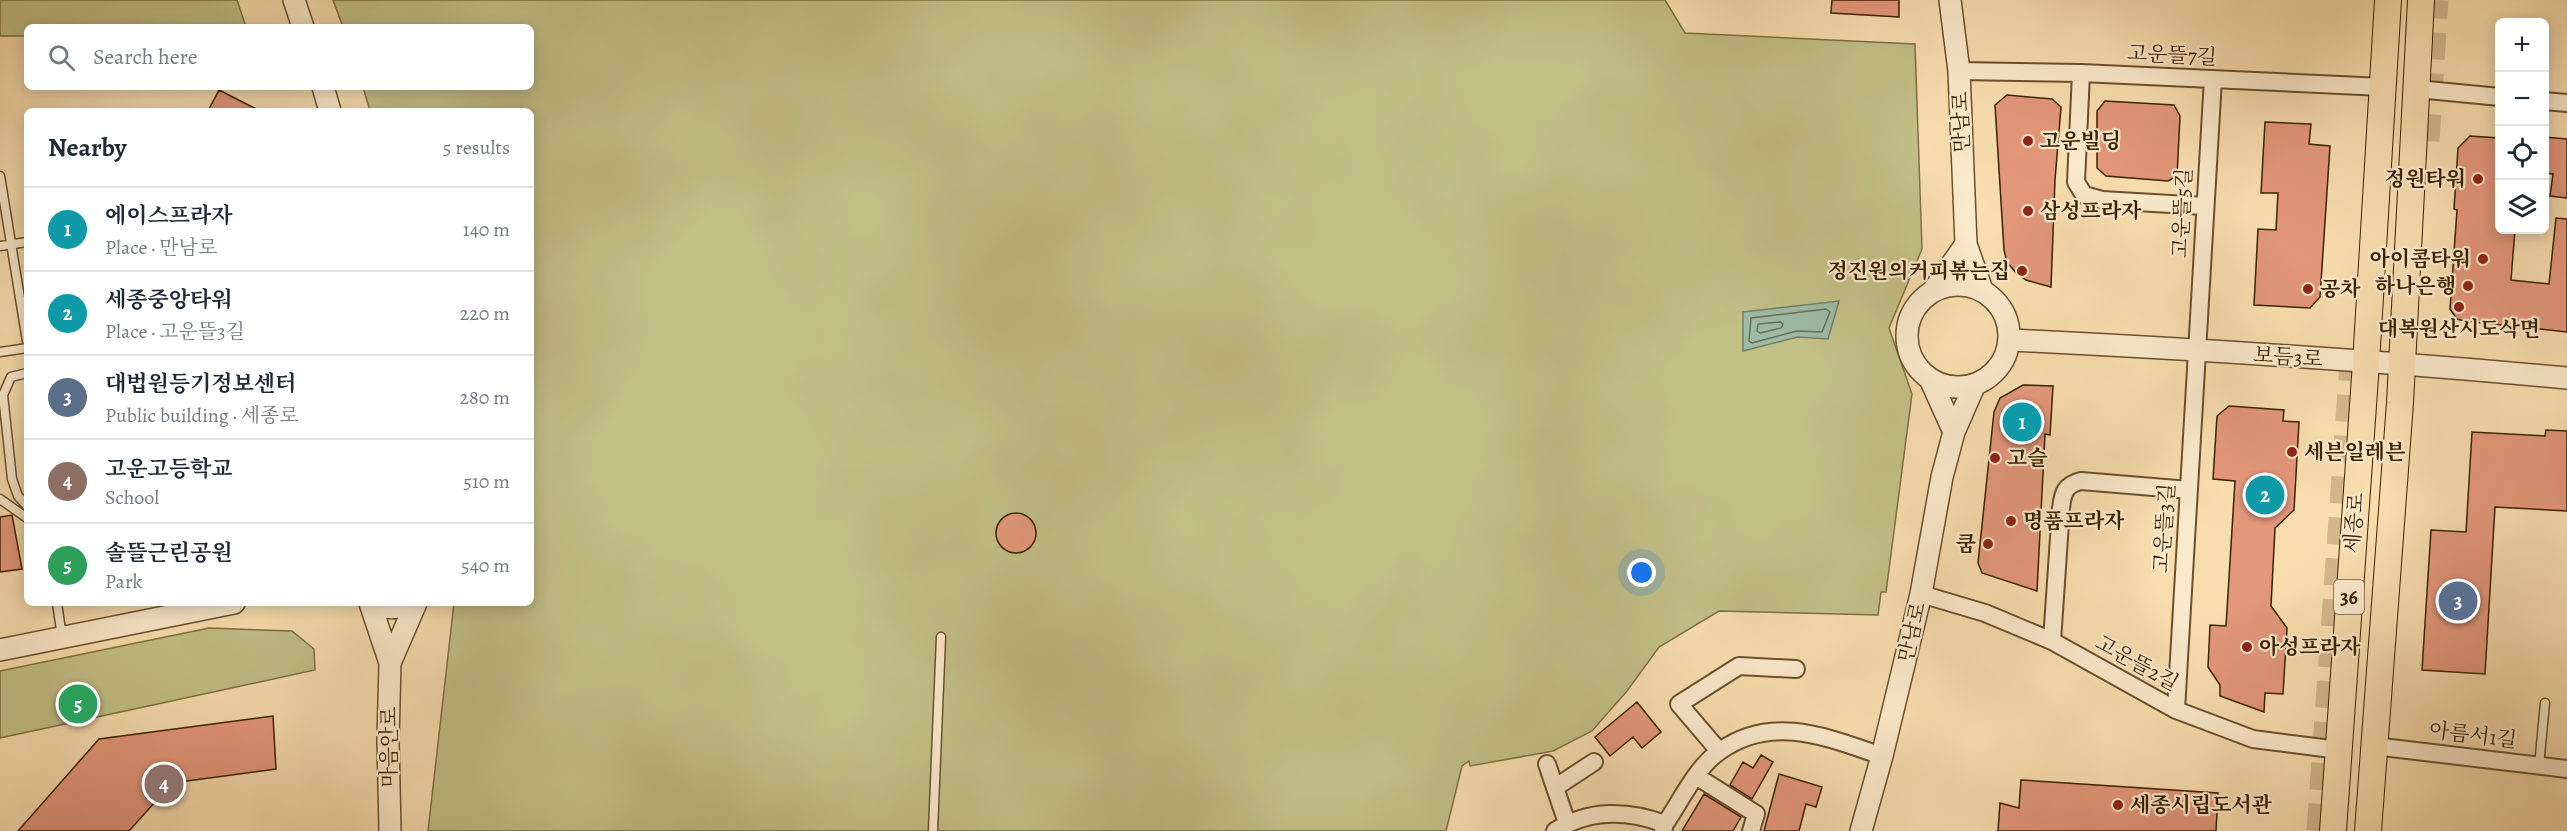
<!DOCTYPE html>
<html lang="en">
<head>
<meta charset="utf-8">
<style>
	:root { --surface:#fff; --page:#f2f2f3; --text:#1f2937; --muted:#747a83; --line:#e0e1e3; --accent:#0b8043 }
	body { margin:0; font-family:Alegreya,"Noto Serif KR",serif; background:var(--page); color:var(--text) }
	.controls { position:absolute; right:18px; top:18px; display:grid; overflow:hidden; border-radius:9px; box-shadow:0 3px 15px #0003 }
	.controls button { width:54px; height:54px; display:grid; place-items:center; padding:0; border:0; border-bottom:2px solid var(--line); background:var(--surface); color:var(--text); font:30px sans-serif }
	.you { position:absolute; left:1642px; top:573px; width:21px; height:21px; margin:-15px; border:4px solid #fff; border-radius:50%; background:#1a73e8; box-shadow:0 0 0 9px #1a73e833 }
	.badge { display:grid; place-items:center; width:39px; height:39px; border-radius:50%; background:var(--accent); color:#fff; font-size:20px; font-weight:700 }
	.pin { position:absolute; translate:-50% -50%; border:3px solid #fff; box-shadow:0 2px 6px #0006 }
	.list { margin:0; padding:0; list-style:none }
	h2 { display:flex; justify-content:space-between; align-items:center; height:78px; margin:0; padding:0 24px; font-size:26px }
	h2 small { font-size:20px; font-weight:400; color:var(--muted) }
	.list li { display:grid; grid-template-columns:39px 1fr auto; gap:18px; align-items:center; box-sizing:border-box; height:84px; padding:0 24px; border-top:2px solid var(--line) }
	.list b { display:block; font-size:22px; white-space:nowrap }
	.list p { margin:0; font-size:20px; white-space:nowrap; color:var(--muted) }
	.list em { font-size:20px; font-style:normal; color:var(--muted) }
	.icon { flex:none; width:33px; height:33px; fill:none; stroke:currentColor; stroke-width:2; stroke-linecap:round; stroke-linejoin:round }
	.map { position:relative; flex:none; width:2567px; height:831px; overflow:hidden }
	.search { position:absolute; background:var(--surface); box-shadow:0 3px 15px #0003; left:24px; top:24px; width:510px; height:66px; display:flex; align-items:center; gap:15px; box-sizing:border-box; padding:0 21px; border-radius:9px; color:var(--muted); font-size:22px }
	.panel { position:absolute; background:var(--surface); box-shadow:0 3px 15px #0003; left:24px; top:108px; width:510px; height:498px; border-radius:9px }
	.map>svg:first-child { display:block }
	.green { fill:#c2bf87; stroke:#7e7044; stroke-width:1.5 }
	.water { fill:#9dbca8; stroke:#757e65; stroke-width:1.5 }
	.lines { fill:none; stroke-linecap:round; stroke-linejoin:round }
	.shore { stroke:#6b6f54; stroke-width:1.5 }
	.building { fill:#e3977b; stroke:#392200; stroke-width:1.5 }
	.trunk-tunnel { stroke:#d2b88c; stroke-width:27; stroke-dasharray:27 14; stroke-linecap:butt }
	.service-casing { stroke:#69512c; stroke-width:11 }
	.minor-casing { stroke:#69512c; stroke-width:20 }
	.tertiary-casing { stroke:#69512c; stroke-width:24 }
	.primary-casing { stroke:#392200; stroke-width:28 }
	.service { stroke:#fae9cb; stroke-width:8 }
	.minor { stroke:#fae9cb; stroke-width:16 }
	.tertiary { stroke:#fae9cb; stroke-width:21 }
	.primary { stroke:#f8ddaf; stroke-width:26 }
	.poi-dot { fill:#8f2418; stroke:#fae9cb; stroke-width:2 }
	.labels { text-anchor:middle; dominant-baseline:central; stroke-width:4.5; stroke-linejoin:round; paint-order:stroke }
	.shield { fill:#fae9cb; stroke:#735e3d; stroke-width:1.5 }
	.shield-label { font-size:20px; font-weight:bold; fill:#392200 }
	.street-label { font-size:21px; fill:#392200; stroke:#fae9cb }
	.poi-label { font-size:21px; font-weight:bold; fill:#392200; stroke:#fae9cb; text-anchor:start }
</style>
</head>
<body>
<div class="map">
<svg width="2567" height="831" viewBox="0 0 2567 831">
	<rect width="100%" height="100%" fill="#f8ddaf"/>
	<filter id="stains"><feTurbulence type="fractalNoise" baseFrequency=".00333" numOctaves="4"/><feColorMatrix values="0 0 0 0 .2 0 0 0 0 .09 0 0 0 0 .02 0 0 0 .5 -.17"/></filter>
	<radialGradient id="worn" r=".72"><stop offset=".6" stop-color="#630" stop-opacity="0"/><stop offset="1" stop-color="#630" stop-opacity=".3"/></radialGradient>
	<path class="green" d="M0 0H237L246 27H27V36H0Z
		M333 0H1665L1685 33 1915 44 1922 249 1889 328 1912 394 1886 592H1881L1878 615 1719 611 1659 647 1627 691 1592 731 1553 751 1470 766 1469 761 1462 766 1446 831H428L454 603H531V111H370L363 87H531V27H343Z
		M209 628 292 631 314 649 315 670 0 738V671Z"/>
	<path class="water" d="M1839 301 1828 339 1798 337 1743 351V312Z"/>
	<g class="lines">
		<path class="shore" d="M1826 309 1830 312 1822 332 1797 331 1752 343 1749 341 1751 318Z
			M1781 322 1783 325 1781 328 1760 333 1757 331 1758 324Z"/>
	</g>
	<path class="building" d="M1832 0H1899V17L1831 13Z
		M219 90 260 111H208Z
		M2007 95 2052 99 2061 107 2055 180 2051 287 2026 280 2016 273 2007 262 2004 250 1995 105Z
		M2105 101 2174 105 2180 116 2177 176 2168 181 2106 176 2097 168V111Z
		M2265 122 2311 124 2309 144 2330 146 2320 297 2310 308 2254 305 2258 229 2276 230 2278 193H2261Z
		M2470 136 2499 138V230H2515L2511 280 2549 284 2556 218 2567 219V332L2464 321 2457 319 2450 309 2457 210 2454 209 2458 148Z
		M2544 137 2567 139V198L2550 196 2553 174 2544 173Z
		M2023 385 2053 386 2050 435 2045 434 2037 591 1982 573 1978 563 1994 412 2000 398Z
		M2229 406 2284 410 2283 421 2299 422 2294 510 2275 528 2271 606 2287 628 2283 694 2265 693 2264 712 2220 696V685L2208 667 2210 625 2226 626 2235 481 2213 479 2217 416Z
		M2546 430 2567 431V511L2495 507 2485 674 2422 670 2431 530 2466 532 2472 432 2545 436Z
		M996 533a20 20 0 1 1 40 0a20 20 0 1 1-40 0Z
		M12 515 22 569 0 572V517Z
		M1637 702 1661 732 1642 748 1633 737 1610 756 1595 737Z
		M273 716 276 769 172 783 129 831H18L99 739Z
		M1761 755 1773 762 1752 799 1730 785 1743 762 1753 768Z
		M1779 774 1822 787 1816 807 1806 804 1799 831H1764Z
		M2021 780 2218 793 2216 831H1998L2000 803 2019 808Z
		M1704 794 1741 817 1733 831H1682Z"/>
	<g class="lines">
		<path class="trunk-tunnel" d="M2426 141 2435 0
			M2320 831 2354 348"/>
		<defs>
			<path id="service" d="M0 176 27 341
				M0 246 27 242
				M0 352 27 348
				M27 373 11 377 3 395 12 479 18 496 27 506
				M0 499 27 518
				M57 603 62 637
				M2539 766 2545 703
				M933 831 941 637"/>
			<path id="minor" d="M1959 71 2081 73 2383 87
				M2081 73 2076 182 2084 195 2102 200 2205 206
				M2417 89 2500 97
				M2544 101 2567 103
				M1921 594 1985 613 2052 641 2176 710 2253 739 2339 750
				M2052 641 2061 508C2063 492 2065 485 2081 481L2189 490
				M2176 710 2213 79
				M2374 746 2567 769
				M1719 751 1679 704 1739 666 1796 669
				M1547 764 1567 823
				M1696 776 1756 814 1751 831
				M1556 787 1594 762
				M1555 831C1589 809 1628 810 1665 824
				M1663 831 1665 824C1681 801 1696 767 1720 751 1773 714 1826 737 1882 756"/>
			<path id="tertiary" d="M294 0 303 27
				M1950 0 1959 71 1966 244 1982 290
				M323 87 330 111
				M1907 336a51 51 0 1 1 102 0a51 51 0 1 1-102 0Z
				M1933 291 1966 244
				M2010 340C2196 349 2382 361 2567 378
				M1930 379 1954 432
				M370 603 390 663 388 741 390 831
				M375 603C387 610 398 609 411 603
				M0 650 234 603
				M390 663 416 603
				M1861 831 1882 756 1921 594 1942 477 1954 432 1975 384"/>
			<path id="primary" d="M2333 831 2366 363 2388 0
				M2368 831 2400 403 2421 0"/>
		</defs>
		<use href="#service" class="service-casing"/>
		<use href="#minor" class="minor-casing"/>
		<use href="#tertiary" class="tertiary-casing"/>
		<use href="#primary" class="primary-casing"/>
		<use href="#service" class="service"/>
		<use href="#minor" class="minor"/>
		<use href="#tertiary" class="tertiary"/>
		<use href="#primary" class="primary"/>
	</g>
	<g class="poi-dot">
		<circle cx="2028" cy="141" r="6"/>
		<circle cx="2478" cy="179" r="6"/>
		<circle cx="2028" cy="211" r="6"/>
		<circle cx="2483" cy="259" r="6"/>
		<circle cx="2022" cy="271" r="6"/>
		<circle cx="2468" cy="286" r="6"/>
		<circle cx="2308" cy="289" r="6"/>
		<circle cx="2459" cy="307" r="6"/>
		<circle cx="2292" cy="452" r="6"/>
		<circle cx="1995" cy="458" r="6"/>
		<circle cx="2011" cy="521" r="6"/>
		<circle cx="1988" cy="544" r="6"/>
		<circle cx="2247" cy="647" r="6"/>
		<circle cx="2118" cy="805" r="6"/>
	</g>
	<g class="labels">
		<rect class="shield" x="2334" y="580" width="30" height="34" rx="4.5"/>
		<g class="shield-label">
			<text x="2349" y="597">36</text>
		</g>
		<g class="street-label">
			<text transform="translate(2172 55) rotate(3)">고운뜰7길</text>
			<text transform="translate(1961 122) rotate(-92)">만남로</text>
			<text transform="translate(2182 213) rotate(-87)">고운뜰5길</text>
			<text transform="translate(2288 357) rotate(4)">보듬3로</text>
			<text transform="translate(2354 523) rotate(-86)">세종로</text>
			<text transform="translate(2164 528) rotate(-86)">고운뜰3길</text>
			<text transform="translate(1912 632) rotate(-77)">만남로</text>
			<text transform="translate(2137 663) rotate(29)">고운뜰2길</text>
			<text transform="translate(2473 735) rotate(7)">아름서1길</text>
			<text transform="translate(389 747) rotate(-90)">마음안로</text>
		</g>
		<g class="poi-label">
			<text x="2040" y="141">고운빌딩</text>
			<text x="2466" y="179" text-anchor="end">정원타워</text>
			<text x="2040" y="211">삼성프라자</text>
			<text x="2471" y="259" text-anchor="end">아이콤타워</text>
			<text x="2010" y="271" text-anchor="end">정진원의커피볶는집</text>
			<text x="2456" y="286" text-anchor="end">하나은행</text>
			<text x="2320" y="289">공차</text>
			<text x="2459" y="329" text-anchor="middle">대복원산시도삭면</text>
			<text x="2304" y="452">세븐일레븐</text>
			<text x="2007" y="458">고슬</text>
			<text x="2023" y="521">명품프라자</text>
			<text x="1976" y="544" text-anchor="end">쿰</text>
			<text x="2259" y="647">아성프라자</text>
			<text x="2130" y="805">세종시립도서관</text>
		</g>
	</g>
	<rect width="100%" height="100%" filter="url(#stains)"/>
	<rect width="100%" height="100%" fill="url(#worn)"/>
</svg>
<div class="controls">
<button>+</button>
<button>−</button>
<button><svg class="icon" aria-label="locate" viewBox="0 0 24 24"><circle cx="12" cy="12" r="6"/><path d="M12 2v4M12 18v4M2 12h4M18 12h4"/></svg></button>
<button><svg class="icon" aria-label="layers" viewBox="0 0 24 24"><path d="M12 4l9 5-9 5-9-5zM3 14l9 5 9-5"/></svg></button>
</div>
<div class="you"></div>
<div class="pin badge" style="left:2022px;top:422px;background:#0f9aa8">1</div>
<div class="pin badge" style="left:2265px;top:495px;background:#0f9aa8">2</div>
<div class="pin badge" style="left:2458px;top:601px;background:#5c6f8a">3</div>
<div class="pin badge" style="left:164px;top:784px;background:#8d6e63">4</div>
<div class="pin badge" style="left:78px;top:704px;background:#2e9e5b">5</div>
<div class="search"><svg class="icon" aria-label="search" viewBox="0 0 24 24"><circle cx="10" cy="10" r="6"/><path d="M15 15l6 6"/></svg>Search here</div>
<section class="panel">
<h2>Nearby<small>5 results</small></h2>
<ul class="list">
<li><span class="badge" style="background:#0f9aa8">1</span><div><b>에이스프라자</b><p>Place · 만남로</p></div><em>140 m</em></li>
<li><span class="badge" style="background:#0f9aa8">2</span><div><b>세종중앙타워</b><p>Place · 고운뜰3길</p></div><em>220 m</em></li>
<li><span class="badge" style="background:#5c6f8a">3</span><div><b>대법원등기정보센터</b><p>Public building · 세종로</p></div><em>280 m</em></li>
<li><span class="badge" style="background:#8d6e63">4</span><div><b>고운고등학교</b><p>School</p></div><em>510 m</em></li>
<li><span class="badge" style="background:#2e9e5b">5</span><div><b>솔뜰근린공원</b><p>Park</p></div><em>540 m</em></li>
</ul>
</section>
</div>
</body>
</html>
